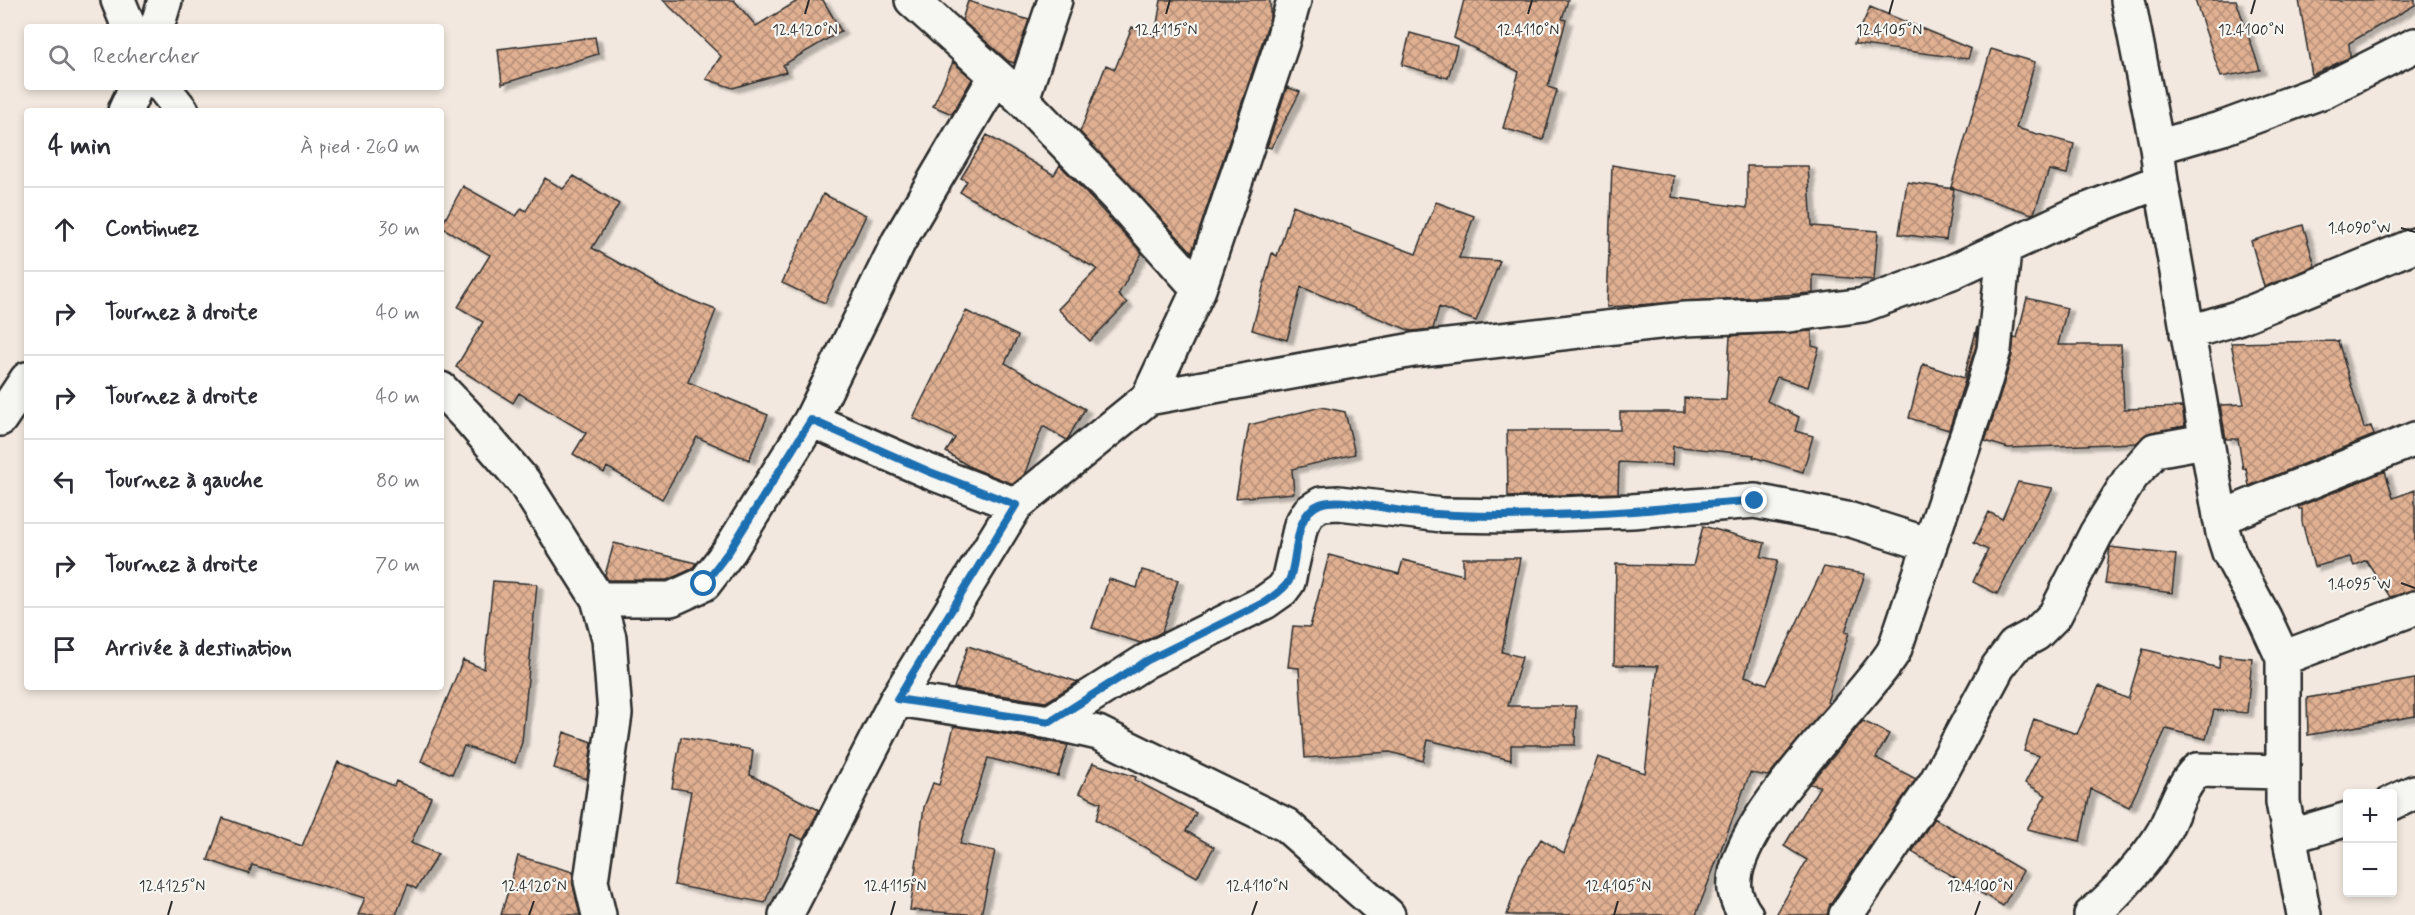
<!DOCTYPE html>
<html lang="fr">
<head>
<meta charset="utf-8">
<style>
	:root { --surface:#fff; --page:#f2f2f3; --text:#2b2b33; --muted:#7c7c81; --line:#e1e1e2 }
	body { margin:0; font-family:Mynerve,sans-serif; background:var(--page); color:var(--text) }
	.controls { position:absolute; right:18px; bottom:18px; display:grid; overflow:hidden; border-radius:6px; box-shadow:0 3px 9px #0003 }
	.controls button { width:54px; height:54px; display:grid; place-items:center; padding:0; border:0; border-bottom:2px solid var(--line); background:var(--surface); color:var(--text); font:30px sans-serif }
	.stop { position:absolute; width:18px; height:18px; margin:-14px; border:4px solid #1f6fb2; border-radius:50%; background:#fff }
	.stop.end { background:#1f6fb2; border-color:#fff; box-shadow:0 2px 6px #0008 }
	.list { margin:0; padding:0; list-style:none }
	h2 { display:flex; justify-content:space-between; align-items:center; height:78px; margin:0; padding:0 24px; font-size:26px }
	h2 small { font-size:20px; font-weight:400; color:var(--muted) }
	.list li { display:grid; grid-template-columns:39px 1fr auto; gap:18px; align-items:center; box-sizing:border-box; height:84px; padding:0 24px; border-top:2px solid var(--line) }
	.list b { display:block; font-size:22px; white-space:nowrap }
	.list em { font-size:20px; font-style:normal; color:var(--muted) }
	.icon { flex:none; width:33px; height:33px; fill:none; stroke:currentColor; stroke-width:2; stroke-linecap:round; stroke-linejoin:round }
	.map { position:relative; flex:none; width:2415px; height:915px; overflow:hidden }
	.search { position:absolute; background:var(--surface); box-shadow:0 3px 9px #0003; left:24px; top:24px; width:420px; height:66px; display:flex; align-items:center; gap:15px; box-sizing:border-box; padding:0 21px; border-radius:6px; color:var(--muted); font-size:22px }
	.panel { position:absolute; background:var(--surface); box-shadow:0 3px 9px #0003; left:24px; top:108px; width:420px; height:582px; border-radius:6px }
	.map>svg:first-child { display:block }
	.building { fill:url(#building-cross-hatch); stroke:#2b2b2b; stroke-width:1.5; filter:url(#shadow) }
	.lines { fill:none; stroke-linecap:round; stroke-linejoin:round }
	.minor-casing { stroke:#2b2b2b; stroke-width:38 }
	.minor { stroke:#f6f6f2; stroke-width:33 }
	.route { stroke:#1f6fb2; stroke-width:8 }
	.ticks { fill:none; stroke:#2b2b2b; stroke-width:2 }
	.ticks-label { font-size:15px; text-anchor:middle; fill:#2b2b2b; stroke:#f6f6f2; stroke-width:4.5; stroke-linejoin:round; paint-order:stroke }
</style>
</head>
<body>
<div class="map">
<svg width="2415" height="915" viewBox="0 0 2415 915">
	<defs>
		<pattern id="building-cross-hatch" width="8" height="8" patternUnits="userSpaceOnUse" patternTransform="scale(1.5)"><rect width="8" height="8" fill="#e0b092"/><path d="M0 0l8 8M0 8l8-8" fill="none" stroke="#b68f77"/></pattern>
		<filter id="shadow"><feDropShadow dx="6" dy="4" stdDeviation="1.5" flood-color="#0004"/></filter>
	</defs>
	<rect width="100%" height="100%" fill="#f2e8df"/>
	<filter id="ink" filterUnits="userSpaceOnUse"><feTurbulence type="fractalNoise" baseFrequency=".0167" numOctaves="2"/><feDisplacementMap in="SourceGraphic" scale="12" xChannelSelector="R" yChannelSelector="G"/><feConvolveMatrix kernelMatrix="1 2 1 2 8 2 1 2 1" color-interpolation-filters="sRGB"/></filter>
	<g filter="url(#ink)">
		<path class="building" d="M663 0H734L756 26 799 0H823L841 31 783 65 786 72 733 88 706 79 721 56Z
			M1161 0H1270V18L1264 37 1192 252 1080 132 1106 65 1115 69 1132 27 1155 36Z
			M1464 0H1568L1562 19 1566 20 1548 87 1557 90 1543 140 1503 128 1519 72 1454 38Z
			M2195 0H2236L2260 70 2221 77Z
			M2299 0H2415V5L2349 43 2350 57 2312 75Z
			M968 1 1029 20 1014 63 1008 61 962 20Z
			M1870 7 1971 49 1968 59 1854 44Z
			M1410 33 1457 46 1448 78 1402 65Z
			M595 37 598 54 502 84 498 49Z
			M1991 49 2035 62 2016 128 2074 144 2067 174 2049 170 2034 213 2032 214 1951 187Z
			M953 62 972 79 952 114 933 106Z
			M1287 87 1300 92 1271 148 1267 147Z
			M987 135 1054 175 1060 165 1142 253 1118 295 1127 303 1090 341 1058 309 1097 269 960 192 967 181 961 178Z
			M1612 165 1674 176 1672 197 1747 208V166H1808L1812 226 1878 231 1874 280 1813 275V293L1607 307Z
			M574 176 619 204 592 248 670 292 716 310 688 382 768 415 749 460 697 437 662 499 607 467 604 473 573 454 586 433 519 393 513 403 456 367 483 322 458 307 490 255 441 227 463 186 516 216 522 208 526 211 545 178 563 189Z
			M1907 182 1954 189 1946 240 1899 234Z
			M823 194 866 215 825 303 782 283Z
			M1436 202 1474 216 1459 258 1500 261 1476 321 1439 307 1433 329 1411 331 1301 287 1287 340 1252 330 1272 253 1277 256 1293 205 1351 229V230L1416 254Z
			M2303 225 2315 266 2264 287 2251 241Z
			M2027 298 2067 308 2058 345H2121L2124 409 2182 407 2185 426 2152 432 2136 443 2008 448 1985 441 2000 396 2012 355 2014 337 2017 338Z
			M966 311 1018 336 1005 363 1085 409 1067 440 1043 426 1024 475 1013 484 970 467 946 452 955 438 913 418Z
			M1977 327 1976 346 1949 430 1909 418 1923 364 1964 378Z
			M1812 331V346L1819 348 1808 387 1777 377 1767 401 1799 417 1795 431 1813 436 1803 472 1753 457 1754 455 1673 446 1672 465 1619 462 1618 493 1508 497 1507 430H1620V412H1684V398L1726 400 1730 336Z
			M2338 341 2364 428 2371 426 2374 435 2249 486 2246 468 2243 469 2238 439H2226L2220 405 2244 404 2231 343Z
			M1321 407 1345 412 1355 454 1292 469 1294 493 1236 498 1249 425Z
			M2385 471 2393 498 2415 490V590L2390 597 2366 560 2354 566 2350 557 2314 567 2302 522V509H2299L2298 507Z
			M2018 482 2053 488 1997 594 1973 582 1988 550 1974 543 1989 512 2002 519Z
			M1703 526 1765 543 1761 557 1778 560 1745 676 1767 684 1824 567 1865 574 1845 632 1849 633 1827 702 1829 703 1768 776 1750 773 1696 915H1507L1521 871 1541 839 1564 853 1598 757 1645 773 1658 666 1614 665 1616 564 1693 566Z
			M614 543 696 563 692 569 667 580H608L605 575Z
			M2110 547 2176 555 2172 593 2105 584Z
			M1329 555 1399 574 1403 560 1463 575V558H1520L1502 652 1522 657 1508 706H1576L1575 745H1511V760L1428 740 1423 761 1390 752 1305 758 1299 668 1288 667 1293 626 1310 627Z
			M1142 570 1178 580 1162 632 1141 643 1092 628 1109 579 1137 588Z
			M493 581 537 584 522 742 515 763 464 746 452 774 421 761 463 660 484 669Z
			M968 646 1078 682 1046 702 959 689 954 688Z
			M2143 649 2219 668 2220 655 2252 658 2247 713 2214 710 2206 739 2166 729 2129 807 2091 789 2080 841 2027 829 2046 795 2025 783 2039 756 2024 751 2034 719 2077 734 2099 686 2128 699Z
			M2415 679V716L2308 735 2307 698Z
			M1863 721 1889 734 1876 758 1916 779 1830 904 1827 915H1776L1807 860 1784 846 1820 786 1810 784Z
			M954 726 1068 745 1058 776 988 758 960 844 995 851 981 915 910 910 924 807 933 783 939 785Z
			M564 732 592 742 587 779 554 768Z
			M681 737 753 750 750 775 819 810 803 840 791 834 765 903 674 885 691 791 672 788Z
			M338 762 394 786 396 781 431 797 411 843 438 854 416 889 408 884 396 915H358L365 898 252 865 249 874 208 860 223 818 302 846Z
			M1093 763 1136 777 1135 780 1196 813 1186 831 1214 847 1197 877 1096 820 1101 803 1079 793Z
			M1934 818 2023 871 2003 906 1912 852Z
			M518 856 573 872V885L580 915H501Z"/>
		<g class="lines">
			<defs>
				<path id="minor" d="M118 0 129 27
					M912 0 1022 99 1116 196 1199 289
					M2128 0 2157 147 2161 181 2223 533 2229 552 2264 617 2283 658V802L2304 915
					M157 27 165 0
					M163 87 182 111
					M1022 99 1055 0
					M125 111 136 87
					M2157 147 2223 128 2324 91 2415 45
					M2187 333 2240 317 2415 245
					M441 389 467 416 524 482 598 599 609 638 615 714 591 881 599 915
					M1148 398 1413 350 1685 319 1789 315 1863 305 1952 272 2079 213 2161 181
					M0 419 27 379
					M811 420 930 472 1016 505
					M2220 518 2415 439
					M598 599H671L704 584 730 550 811 420 899 241 996 76
					M2283 658 2415 608
					M897 699 1050 722 1098 733 1286 825 1388 915
					M1050 722 1146 661 1265 602 1282 590 1288 582 1301 525 1309 512 1321 504 1339 503 1442 515 1510 516 1632 511 1755 501 1851 520 1930 545
					M2392 803 2415 792
					M2291 836 2348 819
					M786 915 897 699 1016 505 1148 398 1199 289 1282 43 1294 0
					M1746 915C1741 909 1736 897 1735 890 1727 827 1860 706 1894 651L1982 391 1994 350 2004 250
					M1846 915 1936 782 1998 667 2014 646 2036 634 2055 615 2096 534 2131 477 2155 450 2205 441
					M2091 915C2114 897 2150 856 2164 831 2175 810 2180 787 2197 770L2282 772"/>
			</defs>
			<use href="#minor" class="minor-casing"/>
			<use href="#minor" class="minor"/>
		</g>
	</g>
	<g class="lines" filter="url(#ink)">
		<path class="route" d="M704 584 730 550 811 420 930 472 1016 505 897 699 1050 722 1146 661 1265 602C1273 596 1284 590 1289 581 1299 558 1292 515 1320 504 1342 496 1387 510 1411 512 1484 519 1560 516 1633 511 1674 508 1714 502 1755 501"/>
	</g>
	<path class="ticks" d="M805 14 809 0M1166 14 1170 0M1528 14 1532 0M1889 14 1893 0M2251 14 2255 0M2401 228 2415 232M2401 583 2415 588M168 915 172 901M529 915 534 901M891 915 895 901M1252 915 1257 901M1614 915 1618 901M1975 915 1980 901"/>
	<g class="ticks-label">
		<text x="805" y="35">12.4120°N</text>
		<text x="1166" y="35">12.4115°N</text>
		<text x="1528" y="35">12.4110°N</text>
		<text x="1889" y="35">12.4105°N</text>
		<text x="2251" y="35">12.4100°N</text>
		<text x="2359" y="233">1.4090°W</text>
		<text x="2359" y="589">1.4095°W</text>
		<text x="172" y="891">12.4125°N</text>
		<text x="534" y="891">12.4120°N</text>
		<text x="895" y="891">12.4115°N</text>
		<text x="1257" y="891">12.4110°N</text>
		<text x="1618" y="891">12.4105°N</text>
		<text x="1980" y="891">12.4100°N</text>
	</g>
</svg>
<div class="controls">
<button>+</button>
<button>−</button>
</div>
<div class="stop" style="left:704px;top:584px"></div>
<div class="stop end" style="left:1755px;top:501px"></div>
<div class="search"><svg class="icon" aria-label="search" viewBox="0 0 24 24"><circle cx="10" cy="10" r="6"/><path d="M15 15l6 6"/></svg>Rechercher</div>
<section class="panel">
<h2>4 min<small>À pied · 260 m</small></h2>
<ul class="list">
<li><svg class="icon" aria-label="ahead" viewBox="0 0 24 24"><path d="M12 20V5M6 11l6-6 6 6"/></svg><div><b>Continuez</b></div><em>30 m</em></li>
<li><svg class="icon" aria-label="right" viewBox="0 0 24 24"><path d="M7 20v-9h11M14 6l5 5-5 5"/></svg><div><b>Tournez à droite</b></div><em>40 m</em></li>
<li><svg class="icon" aria-label="right" viewBox="0 0 24 24"><path d="M7 20v-9h11M14 6l5 5-5 5"/></svg><div><b>Tournez à droite</b></div><em>40 m</em></li>
<li><svg class="icon" aria-label="left" viewBox="0 0 24 24"><path d="M17 20v-9H6M10 6l-5 5 5 5"/></svg><div><b>Tournez à gauche</b></div><em>80 m</em></li>
<li><svg class="icon" aria-label="right" viewBox="0 0 24 24"><path d="M7 20v-9h11M14 6l5 5-5 5"/></svg><div><b>Tournez à droite</b></div><em>70 m</em></li>
<li><svg class="icon" aria-label="arrive" viewBox="0 0 24 24"><path d="M6 21V4h12l-3 4 3 4H6"/></svg><div><b>Arrivée à destination</b></div></li>
</ul>
</section>
</div>
</body>
</html>
